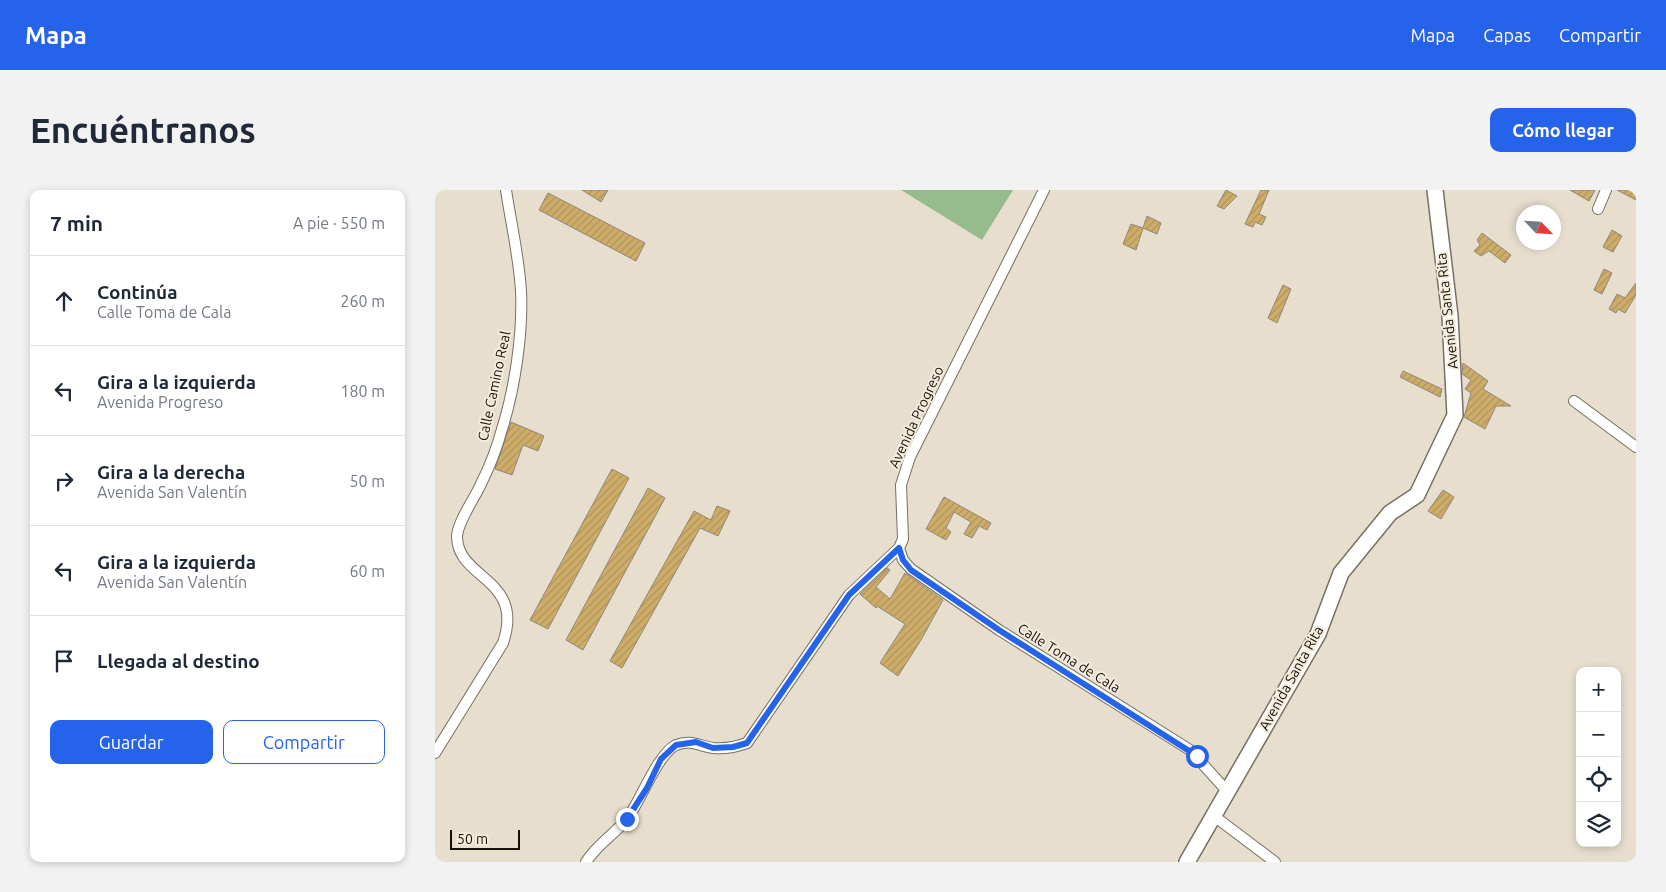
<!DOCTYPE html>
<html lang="es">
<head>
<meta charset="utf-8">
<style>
	:root { --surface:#fff; --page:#f2f2f3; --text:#1f2937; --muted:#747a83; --line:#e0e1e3; --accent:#2563eb }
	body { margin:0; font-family:Ubuntu,sans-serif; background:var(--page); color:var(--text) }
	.controls { position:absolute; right:15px; bottom:15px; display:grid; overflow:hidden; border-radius:10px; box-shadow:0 2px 8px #0003 }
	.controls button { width:45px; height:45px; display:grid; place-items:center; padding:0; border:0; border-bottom:1px solid var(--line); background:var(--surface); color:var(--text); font:25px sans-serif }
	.compass { position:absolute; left:1081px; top:15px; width:45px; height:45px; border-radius:50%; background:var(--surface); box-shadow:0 2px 8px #0003; rotate:115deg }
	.scale { position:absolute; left:15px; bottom:12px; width:70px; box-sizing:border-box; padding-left:5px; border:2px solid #13100a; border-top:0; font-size:14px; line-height:18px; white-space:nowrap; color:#13100a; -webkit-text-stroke:4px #f4ebdb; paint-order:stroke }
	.stop { position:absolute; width:15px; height:15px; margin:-11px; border:4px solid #2563eb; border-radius:50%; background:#fff }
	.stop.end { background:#2563eb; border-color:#fff; box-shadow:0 1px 5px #0008 }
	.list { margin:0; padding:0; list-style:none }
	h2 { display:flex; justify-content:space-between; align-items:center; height:65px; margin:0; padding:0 20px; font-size:21px }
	h2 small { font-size:16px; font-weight:400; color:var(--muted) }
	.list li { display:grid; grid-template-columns:32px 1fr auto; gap:15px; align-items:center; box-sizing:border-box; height:90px; padding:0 20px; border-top:1px solid var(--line) }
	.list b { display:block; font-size:19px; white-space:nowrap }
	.list p { margin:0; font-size:16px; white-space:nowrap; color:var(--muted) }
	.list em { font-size:16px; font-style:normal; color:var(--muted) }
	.actions { display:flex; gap:10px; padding:15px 20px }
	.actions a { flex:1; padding:11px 0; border:1px solid var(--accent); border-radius:10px; text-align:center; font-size:18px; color:var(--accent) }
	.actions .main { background:var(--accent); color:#fff }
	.icon { flex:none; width:28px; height:28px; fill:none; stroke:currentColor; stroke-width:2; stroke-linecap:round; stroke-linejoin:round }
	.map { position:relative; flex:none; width:1201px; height:672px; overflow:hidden; border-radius:10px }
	header { display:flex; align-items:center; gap:30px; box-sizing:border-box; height:70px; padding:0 25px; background:var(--accent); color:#fff }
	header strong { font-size:24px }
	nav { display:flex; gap:28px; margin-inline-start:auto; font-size:18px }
	.intro { display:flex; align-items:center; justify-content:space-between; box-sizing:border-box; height:120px; padding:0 30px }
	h1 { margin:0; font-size:35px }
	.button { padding:12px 22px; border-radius:10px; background:var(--accent); color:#fff; font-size:18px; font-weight:700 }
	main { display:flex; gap:30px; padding:0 30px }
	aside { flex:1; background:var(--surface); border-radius:10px; box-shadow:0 2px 8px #0003 }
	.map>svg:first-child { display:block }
	.grass { fill:#96bb8c }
	.building { fill:url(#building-hatch); stroke:#8f8778 }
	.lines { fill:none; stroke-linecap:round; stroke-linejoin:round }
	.street-casing { stroke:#777061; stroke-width:12 }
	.secondary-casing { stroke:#777061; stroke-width:18 }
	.street { stroke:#fff; stroke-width:10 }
	.secondary { stroke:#fff; stroke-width:15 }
	.route { stroke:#2563eb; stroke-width:6 }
	.labels { text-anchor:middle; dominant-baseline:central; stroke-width:4; stroke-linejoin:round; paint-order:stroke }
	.street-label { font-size:14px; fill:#13100a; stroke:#f4ebdb }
</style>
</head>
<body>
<header>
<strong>Mapa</strong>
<nav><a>Mapa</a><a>Capas</a><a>Compartir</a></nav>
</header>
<div class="intro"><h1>Encuéntranos</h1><a class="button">Cómo llegar</a></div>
<main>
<aside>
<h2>7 min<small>A pie · 550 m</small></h2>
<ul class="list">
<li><svg class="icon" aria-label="ahead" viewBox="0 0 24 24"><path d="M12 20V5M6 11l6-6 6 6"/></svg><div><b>Continúa</b><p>Calle Toma de Cala</p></div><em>260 m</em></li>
<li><svg class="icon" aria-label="left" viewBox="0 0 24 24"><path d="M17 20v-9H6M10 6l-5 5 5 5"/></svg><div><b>Gira a la izquierda</b><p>Avenida Progreso</p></div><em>180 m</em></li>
<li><svg class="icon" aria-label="right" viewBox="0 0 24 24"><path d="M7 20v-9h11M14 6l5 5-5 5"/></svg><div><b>Gira a la derecha</b><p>Avenida San Valentín</p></div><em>50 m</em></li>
<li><svg class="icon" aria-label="left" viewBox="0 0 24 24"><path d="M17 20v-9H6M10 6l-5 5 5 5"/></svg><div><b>Gira a la izquierda</b><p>Avenida San Valentín</p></div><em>60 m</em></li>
<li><svg class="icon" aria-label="arrive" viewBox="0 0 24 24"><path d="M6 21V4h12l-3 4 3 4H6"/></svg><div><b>Llegada al destino</b></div></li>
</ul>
<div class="actions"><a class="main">Guardar</a><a>Compartir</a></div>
</aside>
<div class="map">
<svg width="1201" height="672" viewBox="0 0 1201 672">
	<defs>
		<pattern id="building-hatch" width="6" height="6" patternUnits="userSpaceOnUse" patternTransform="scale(1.25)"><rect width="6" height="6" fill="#cead69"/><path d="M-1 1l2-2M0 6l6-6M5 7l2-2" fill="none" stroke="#b0945a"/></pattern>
	</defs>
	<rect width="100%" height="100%" fill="#e7dece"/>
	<path class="grass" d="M466 0H578L547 50Z"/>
	<path class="building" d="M147 0H173L166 12Z
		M791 0 802 6 789 19 782 16Z
		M826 0H834L824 24 831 27 827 35 820 32 818 37 810 34Z
		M1135 0H1160L1154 11Z
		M1182 0H1201V10Z
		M113 3 210 53 201 71 104 20Z
		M712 26 726 33 722 44 708 38Z
		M696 34 708 38 701 60 688 54Z
		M1177 40 1187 46 1178 62 1168 57Z
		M1047 43 1076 65 1070 73 1054 61 1046 66 1039 61 1045 55 1042 50Z
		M1169 79 1177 83 1167 104 1159 100Z
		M1201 93V105L1190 123 1183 119 1181 123 1174 119 1182 104 1190 108Z
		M848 95 856 99 842 133 833 128Z
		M1028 173 1053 191 1048 199 1076 216H1061L1050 239 1029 227 1036 203 1030 199 1036 190 1027 184Z
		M968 181 1007 199 1005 207 965 187Z
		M76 232 109 246 103 261 88 255 77 285 60 279Z
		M177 279 194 288 113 439 95 430Z
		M213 298 230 308 148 460 131 450Z
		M1008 300 1019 307 1006 329 993 321Z
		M509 307 556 333 552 340 544 336 537 348 529 344 536 332 519 322 511 338 516 342 511 350 491 339Z
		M282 316 295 321 283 346 265 338 187 478 175 471 259 321 276 330Z
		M452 378 455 380 441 397 455 409 470 383 508 410 486 450 463 486 445 473 470 434 442 416 441 418 425 404Z"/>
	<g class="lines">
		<defs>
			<path id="street" d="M1163 19 1171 0
				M1139 211 1201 257
				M464 358 468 370 476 379 564 440 755 560 792 601
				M0 563 68 453C90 388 23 390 22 347 22 333 39 309 45 296 54 278 62 258 67 239 80 198 88 143 86 101 84 67 76 33 71 0
				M779 626 840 672
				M151 672C162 654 180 644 193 628 206 609 223 564 241 555 255 549 265 556 278 558 290 559 301 557 312 553L414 405 464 358 468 349 466 295 475 267 609 0"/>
			<path id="secondary" d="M752 672 883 444 906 383 955 323 982 305 1020 225 1015 126 1000 0"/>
		</defs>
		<use href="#street" class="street-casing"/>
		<use href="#secondary" class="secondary-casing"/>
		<use href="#street" class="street"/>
		<use href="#secondary" class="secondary"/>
	</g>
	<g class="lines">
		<path class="route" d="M192 629 212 598 226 569 241 555 261 552 278 558 298 557 312 553 414 405 464 358 468 370 476 380 564 440 762 566"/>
	</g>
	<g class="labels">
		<g class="street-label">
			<text transform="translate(1012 121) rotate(-96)">Avenida Santa Rita</text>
			<text transform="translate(59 196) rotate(-78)">Calle Camino Real</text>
			<text transform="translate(481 227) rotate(-65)">Avenida Progreso</text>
			<text transform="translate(634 468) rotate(32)">Calle Toma de Cala</text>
			<text transform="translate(856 488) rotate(-61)">Avenida Santa Rita</text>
		</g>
	</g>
</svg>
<div class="controls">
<button>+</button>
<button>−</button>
<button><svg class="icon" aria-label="locate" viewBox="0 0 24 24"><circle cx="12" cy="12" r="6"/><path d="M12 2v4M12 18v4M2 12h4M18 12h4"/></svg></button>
<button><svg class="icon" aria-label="layers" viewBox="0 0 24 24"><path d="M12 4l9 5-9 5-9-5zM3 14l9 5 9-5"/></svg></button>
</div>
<svg class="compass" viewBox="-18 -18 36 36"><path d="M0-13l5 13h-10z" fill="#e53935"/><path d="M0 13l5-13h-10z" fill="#747a83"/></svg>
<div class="scale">50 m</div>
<div class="stop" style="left:762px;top:566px"></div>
<div class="stop end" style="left:192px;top:629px"></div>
</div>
</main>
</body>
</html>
